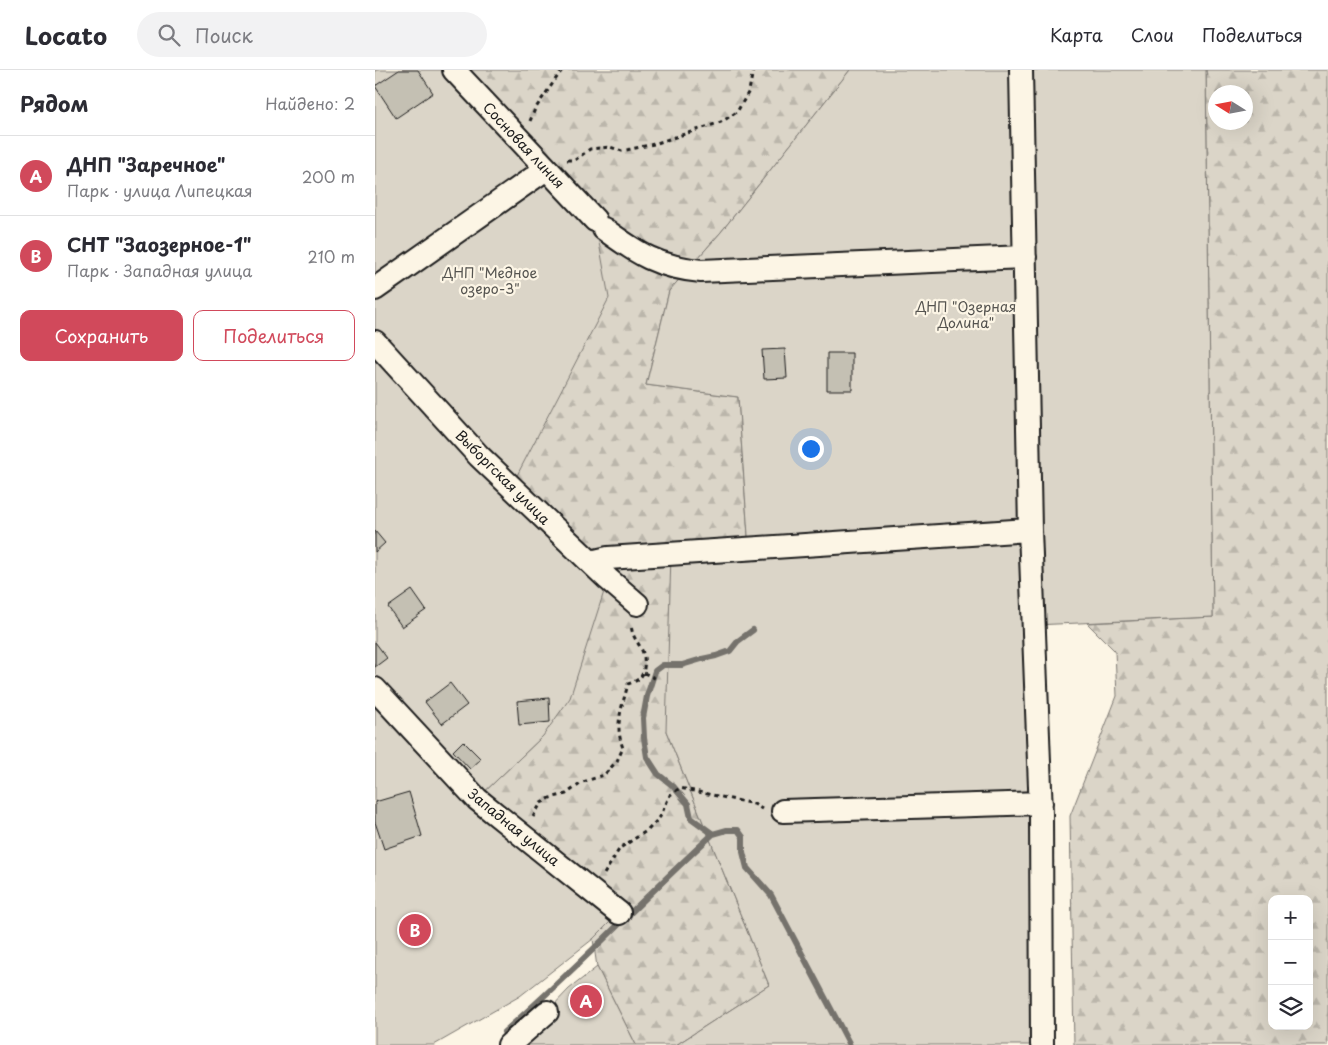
<!DOCTYPE html>
<html lang="ru">
<head>
<meta charset="utf-8">
<style>
	:root { --surface:#fff; --page:#f2f2f3; --text:#2b2b33; --muted:#7c7c81; --line:#e1e1e2; --accent:#d1495b }
	body { margin:0; font-family:"Playpen Sans",sans-serif; background:var(--page); color:var(--text) }
	.controls { position:absolute; right:15px; bottom:15px; display:grid; overflow:hidden; border-radius:10px; box-shadow:0 5px 20px #0002 }
	.controls button { width:45px; height:45px; display:grid; place-items:center; padding:0; border:0; border-bottom:1px solid var(--line); background:var(--surface); color:var(--text); font:25px sans-serif }
	.compass { position:absolute; left:833px; top:15px; width:45px; height:45px; border-radius:50%; background:var(--surface); box-shadow:0 5px 20px #0002; rotate:281deg }
	.you { position:absolute; left:435px; top:378px; width:18px; height:18px; margin:-12px; border:4px solid #fff; border-radius:50%; background:#1a73e8; box-shadow:0 0 0 8px #1a73e833 }
	.badge { display:grid; place-items:center; width:32px; height:32px; border-radius:50%; background:var(--accent); color:#fff; font-size:16px; font-weight:700 }
	.pin { position:absolute; translate:-50% -50%; border:2px solid #fff; box-shadow:0 1px 5px #0006 }
	.list { margin:0; padding:0; list-style:none }
	h2 { display:flex; justify-content:space-between; align-items:center; height:65px; margin:0; padding:0 20px; font-size:21px }
	h2 small { font-size:16px; font-weight:400; color:var(--muted) }
	.list li { display:grid; grid-template-columns:32px 1fr auto; gap:15px; align-items:center; box-sizing:border-box; height:80px; padding:0 20px; border-top:1px solid var(--line) }
	.list b { display:block; font-size:19px; white-space:nowrap }
	.list p { margin:0; font-size:16px; white-space:nowrap; color:var(--muted) }
	.list em { font-size:16px; font-style:normal; color:var(--muted) }
	.actions { display:flex; gap:10px; padding:15px 20px }
	.actions a { flex:1; padding:11px 0; border:1px solid var(--accent); border-radius:10px; text-align:center; font-size:18px; color:var(--accent) }
	.actions .main { background:var(--accent); color:#fff }
	.icon { flex:none; width:28px; height:28px; fill:none; stroke:currentColor; stroke-width:2; stroke-linecap:round; stroke-linejoin:round }
	.map { position:relative; flex:none; width:953px; height:975px; overflow:hidden }
	header { display:flex; align-items:center; gap:30px; box-sizing:border-box; height:70px; padding:0 25px; background:var(--surface); border-bottom:1px solid var(--line) }
	header strong { font-size:24px }
	nav { display:flex; gap:28px; margin-inline-start:auto; font-size:18px }
	.search { width:350px; height:45px; background:var(--page); display:flex; align-items:center; gap:12px; box-sizing:border-box; padding:0 18px; border-radius:28px; color:var(--muted); font-size:19px }
	main { display:flex }
	aside { flex:1; background:var(--surface) }
	.map>svg:first-child { display:block }
	.forest { fill:url(#forest-firs); stroke:#7c7872; fill-rule:evenodd }
	.garden { fill:#dbd5c8; stroke:#7c7872 }
	.lines { fill:none; stroke-linecap:round; stroke-linejoin:round }
	.stream { stroke:#75726c; stroke-width:6 }
	.building { fill:#c4c0b3; stroke:#1c1c1c }
	.minor-casing { stroke:#1c1c1c; stroke-width:26 }
	.path { stroke:#1c1c1c; stroke-width:3; stroke-dasharray:4 4; stroke-linecap:butt }
	.minor { stroke:#fcf5e5; stroke-width:22 }
	.labels { text-anchor:middle; dominant-baseline:central; stroke-width:4.5; stroke-linejoin:round; paint-order:stroke }
	.street-label { font-size:14px; fill:#1c1c1c; stroke:#fcf5e5 }
	.park-label { font-size:14px; fill:#555450; stroke:#fcf5e5 }
</style>
</head>
<body>
<header>
<strong>Locato</strong>
<div class="search"><svg class="icon" aria-label="search" viewBox="0 0 24 24"><circle cx="10" cy="10" r="6"/><path d="M15 15l6 6"/></svg>Поиск</div>
<nav><a>Карта</a><a>Слои</a><a>Поделиться</a></nav>
</header>
<main>
<aside>
<h2>Рядом<small>Найдено: 2</small></h2>
<ul class="list">
<li><span class="badge">A</span><div><b>ДНП &quot;Заречное&quot;</b><p>Парк · улица Липецкая</p></div><em>200 m</em></li>
<li><span class="badge">B</span><div><b>СНТ &quot;Заозерное-1&quot;</b><p>Парк · Западная улица</p></div><em>210 m</em></li>
</ul>
<div class="actions"><a class="main">Сохранить</a><a>Поделиться</a></div>
</aside>
<div class="map">
<svg width="953" height="975" viewBox="0 0 953 975">
	<defs>
		<pattern id="forest-firs" width="22" height="20" patternUnits="userSpaceOnUse" patternTransform="scale(1.25)"><rect width="22" height="20" fill="#dbd5c8"/><path d="M5 1l3.5 6h-7zM16 11l3.5 6h-7z" fill="#bbb6ab"/></pattern>
	</defs>
	<rect width="100%" height="100%" fill="#fcf5e5"/>
	<filter id="ink" filterUnits="userSpaceOnUse"><feTurbulence type="fractalNoise" baseFrequency=".02" numOctaves="2"/><feDisplacementMap in="SourceGraphic" scale="10" xChannelSelector="R" yChannelSelector="G"/><feConvolveMatrix kernelMatrix="1 2 1 2 8 2 1 2 1" color-interpolation-filters="sRGB"/></filter>
	<g filter="url(#ink)">
		<path class="forest" d="M79 0H475L346 162 294 221 271 315 363 327 374 479 291 661 394 915 301 975H261L222 897 218 869 243 843 102 729 168 666 137 415Z
			M831 0H953V975H699L695 746 742 626 740 581 712 553 838 547ZM841 22H871V52H841ZM897 829H934V956H897Z"/>
		<path class="garden" d="M0 0H79L220 150 234 228 137 415 233 509 195 628 168 666 102 729 244 843 218 869 145 926 59 975H0Z
			M475 0H831L838 547 659 555 668 975H301L394 915 291 661 296 484 374 479 363 327 271 315 294 221 346 162Z
			M222 897 261 975H133L172 942 194 919Z"/>
		<g class="lines">
			<path class="stream" d="M378 560 363 571 355 581 341 586 327 589 307 595H288L280 601 272 626 268 648 269 668 272 687 283 704 298 716 313 734 316 748 338 764 352 760H363L368 767V782L372 798 396 825 474 973
				M129 962C202 899 267 829 338 764"/>
		</g>
		<path class="building" d="M24 0H43L58 23 21 48 0 16Z
			M410 279 412 308 389 309 387 280Z
			M452 283H477V320H452Z
			M0 461 10 473 0 482Z
			M37 520 51 540 27 557 13 537Z
			M0 572 12 588 0 597Z
			M75 613 92 635 67 654 50 632Z
			M174 628 175 652 144 655 142 631Z
			M88 671 106 689 95 699 78 681Z
			M34 722 47 766 9 779 0 752V732Z"/>
		<g class="lines">
			<defs>
				<path id="minor" d="M79 0 220 150
					M646 0 655 460 666 743 667 975
					M229 159C263 184 283 197 326 201L650 187
					M0 219 171 99
					M0 272 104 386 233 509 262 534
					M216 492 233 488 655 460
					M0 619 102 729 244 843
					M408 741 666 733
					M134 975 172 942"/>
			</defs>
			<use href="#minor" class="minor-casing"/>
			<path class="path" d="M155 51 160 39 187 0
				M192 90H200L215 79 235 77 247 81 279 74 346 52 362 42 374 21 378 0
				M269 603 282 609
				M158 747 166 733 175 728 191 724 208 712 229 705 242 691 248 678C239 654 247 638 253 614 262 611 268 608 269 598 272 575 257 574 256 554
				M229 804 245 778 273 760 285 747 295 725 305 718 379 734 387 739"/>
			<use href="#minor" class="minor"/>
		</g>
	</g>
	<g class="labels">
		<g class="street-label">
			<text transform="translate(149 75) rotate(47)">Сосновая линия</text>
			<text transform="translate(128 407) rotate(45)">Выборгская улица</text>
			<text transform="translate(139 757) rotate(39)">Западная улица</text>
		</g>
		<g class="park-label">
			<text x="115" y="202">ДНП "Медное<tspan x="115" dy="16">озеро-3"</tspan></text>
			<text x="591" y="236">ДНП "Озерная<tspan x="591" dy="16">Долина"</tspan></text>
		</g>
	</g>
</svg>
<div class="controls">
<button>+</button>
<button>−</button>
<button><svg class="icon" aria-label="layers" viewBox="0 0 24 24"><path d="M12 4l9 5-9 5-9-5zM3 14l9 5 9-5"/></svg></button>
</div>
<svg class="compass" viewBox="-18 -18 36 36"><path d="M0-13l5 13h-10z" fill="#e53935"/><path d="M0 13l5-13h-10z" fill="#7c7c81"/></svg>
<div class="you"></div>
<div class="pin badge" style="left:211px;top:931px">A</div>
<div class="pin badge" style="left:40px;top:860px">B</div>
</div>
</main>
</body>
</html>
